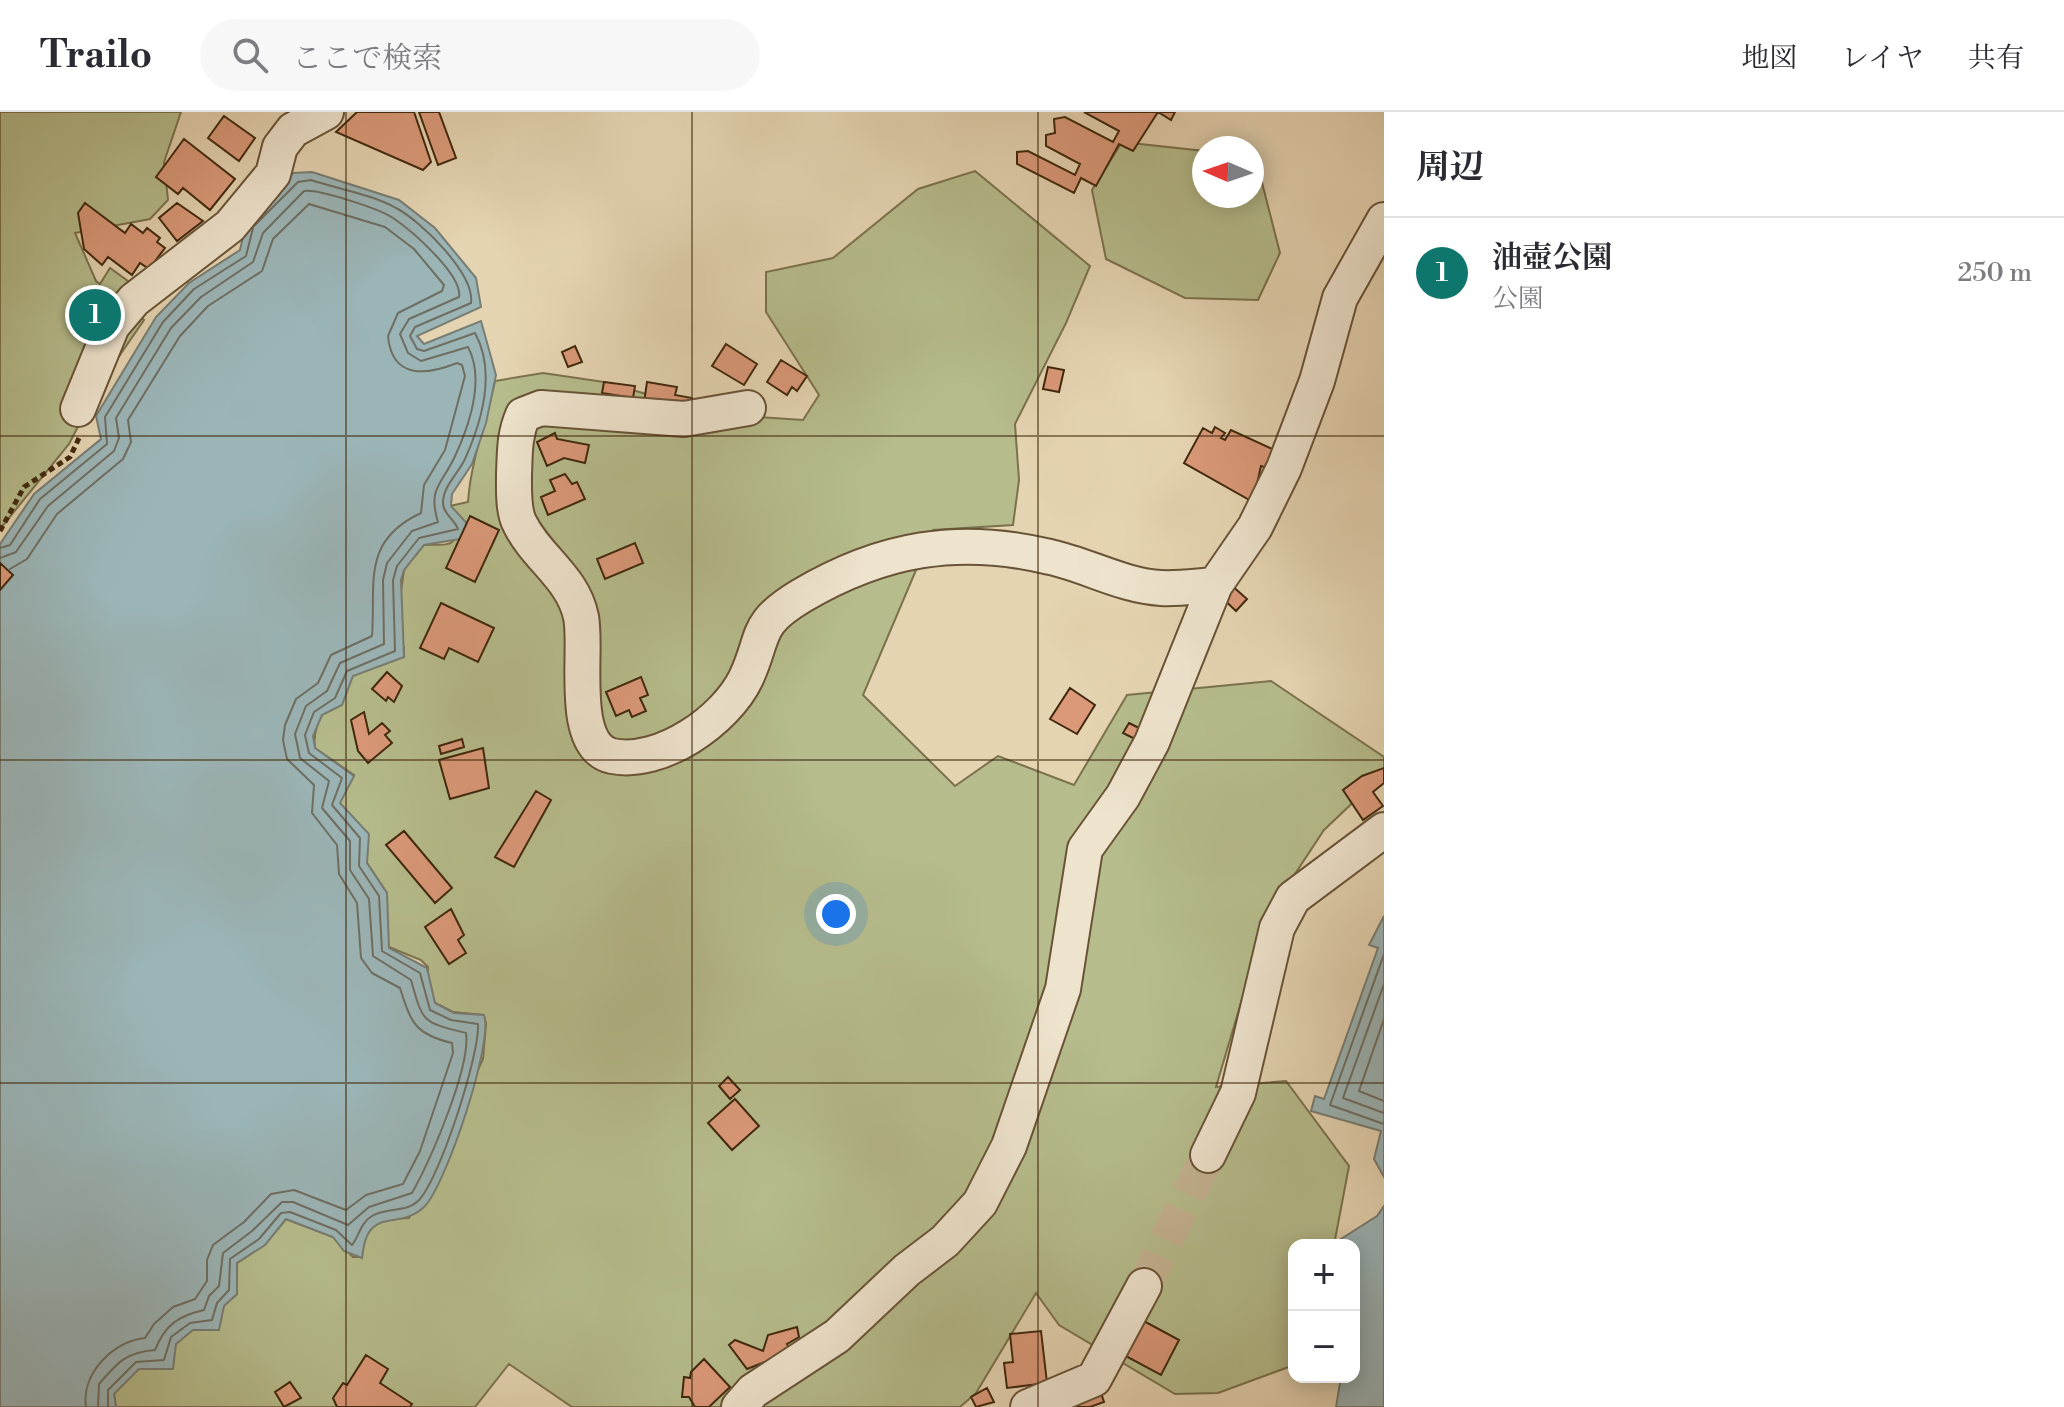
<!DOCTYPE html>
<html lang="ja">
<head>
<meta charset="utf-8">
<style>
	:root { --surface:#fff; --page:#f7f7f7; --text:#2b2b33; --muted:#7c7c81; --line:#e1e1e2; --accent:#0f766e }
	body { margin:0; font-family:"Libre Bodoni","Noto Serif JP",serif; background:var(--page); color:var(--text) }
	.controls { position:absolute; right:24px; bottom:24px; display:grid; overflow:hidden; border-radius:16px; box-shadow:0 4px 20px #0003 }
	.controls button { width:72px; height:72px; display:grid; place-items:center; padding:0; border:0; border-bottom:2px solid var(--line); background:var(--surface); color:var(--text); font:40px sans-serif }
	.compass { position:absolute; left:1192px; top:24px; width:72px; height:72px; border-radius:50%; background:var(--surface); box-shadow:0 4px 20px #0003; rotate:272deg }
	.you { position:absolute; left:836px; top:802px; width:28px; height:28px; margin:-20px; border:6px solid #fff; border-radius:50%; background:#1a73e8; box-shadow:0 0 0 12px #1a73e833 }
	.badge { display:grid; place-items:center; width:52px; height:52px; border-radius:50%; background:var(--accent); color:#fff; font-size:26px; font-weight:700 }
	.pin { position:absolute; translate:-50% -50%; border:4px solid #fff; box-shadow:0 2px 8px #0006 }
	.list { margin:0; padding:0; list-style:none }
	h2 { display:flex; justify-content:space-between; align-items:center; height:104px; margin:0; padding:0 32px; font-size:34px }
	h2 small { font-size:26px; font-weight:400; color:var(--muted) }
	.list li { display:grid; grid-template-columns:52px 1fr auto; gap:24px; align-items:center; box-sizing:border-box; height:112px; padding:0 32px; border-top:2px solid var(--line) }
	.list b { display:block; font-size:30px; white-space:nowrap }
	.list p { margin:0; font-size:26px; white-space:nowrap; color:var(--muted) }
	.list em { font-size:26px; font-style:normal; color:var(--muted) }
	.icon { flex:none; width:44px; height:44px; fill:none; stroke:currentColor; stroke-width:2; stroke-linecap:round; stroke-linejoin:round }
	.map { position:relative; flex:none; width:1384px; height:1295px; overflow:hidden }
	header { display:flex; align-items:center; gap:48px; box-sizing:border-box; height:112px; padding:0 40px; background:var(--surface); border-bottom:2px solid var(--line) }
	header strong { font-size:38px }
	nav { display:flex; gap:44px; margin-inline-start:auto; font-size:28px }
	.search { width:560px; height:72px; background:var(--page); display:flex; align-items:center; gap:20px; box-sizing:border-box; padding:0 28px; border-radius:44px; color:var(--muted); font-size:30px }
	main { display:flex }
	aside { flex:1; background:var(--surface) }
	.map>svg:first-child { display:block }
	.green { fill:#b6bc8c; stroke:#7b724c; stroke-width:2 }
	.water { fill:#9bb5b7; stroke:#777d73; stroke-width:2 }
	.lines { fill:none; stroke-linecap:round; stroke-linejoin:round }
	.shore { stroke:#6e6e62; stroke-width:2 }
	.building { fill:#db9979; stroke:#40280c; stroke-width:2 }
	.minor-tunnel { stroke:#c4b291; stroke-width:34; stroke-dasharray:34 17; stroke-linecap:butt }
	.minor-casing { stroke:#695336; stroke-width:38 }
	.path { stroke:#40280c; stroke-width:5; stroke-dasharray:6 4; stroke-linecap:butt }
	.minor { stroke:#eee3cd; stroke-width:34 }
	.grid { fill:none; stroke:#40280c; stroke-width:2; stroke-opacity:0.55 }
</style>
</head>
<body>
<header>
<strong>Trailo</strong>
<div class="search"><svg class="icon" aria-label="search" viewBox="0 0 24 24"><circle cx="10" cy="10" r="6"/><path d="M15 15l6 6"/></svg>ここで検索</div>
<nav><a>地図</a><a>レイヤ</a><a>共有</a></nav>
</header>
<main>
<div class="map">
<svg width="1384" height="1295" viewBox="0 0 1384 1295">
	<rect width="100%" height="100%" fill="#e5d4b2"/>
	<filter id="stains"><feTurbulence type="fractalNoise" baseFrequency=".0025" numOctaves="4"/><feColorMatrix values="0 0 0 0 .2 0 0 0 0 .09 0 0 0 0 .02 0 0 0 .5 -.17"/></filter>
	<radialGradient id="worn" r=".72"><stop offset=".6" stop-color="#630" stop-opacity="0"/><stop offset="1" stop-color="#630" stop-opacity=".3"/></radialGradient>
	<path class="green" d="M0 0H181L164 50 168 88 150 107 75 121 96 169 100 172 110 156 128 169 117 187 144 208 100 272 69 332 0 417Z
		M1122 30 1204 39V84H1252V57L1259 59 1280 141 1258 188 1185 186 1106 147 1092 78Z
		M975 59 1090 154 1066 211 1015 312 1019 368 1013 413 933 418 863 583 955 674 998 644 1074 673 1127 583 1271 569 1384 645V661L1324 718 1266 806 1216 975 1286 969 1349 1054 1334 1133H1294V1253L1218 1281 1175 1282 1059 1213 1036 1181 976 1281 960 1295H572L509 1252 475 1295H116L114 1282 127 1264 175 1232 237 1182V1151L265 1132 286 1107 333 1125 353 1145H362C365 1110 376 1108 409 1106L483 947 486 911 483 903 453 900 435 891 428 875V855L421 848 389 835 383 808 387 781 367 751 339 691 341 681 354 663 315 636C311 611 333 581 351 565 363 555 388 550 404 545V535L385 519 389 500 401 479 404 458 424 433C451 432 455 437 460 408L450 394 468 390C471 347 486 312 495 269L543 261 604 270 717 302 803 308 819 283 766 200V160L833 146 918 77Z"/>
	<path class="water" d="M312 60 399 88 435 116 476 166 481 195 417 224 424 232 481 209 496 263 486 311 472 352 452 382 451 394 472 417V425L424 433 404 458 401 468 404 545 353 564 342 593 322 603 313 624 315 636 354 664 340 691 369 722 367 751 387 781 389 836 427 856 435 891 454 901 484 903C494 930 446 1072 425 1094 398 1121 367 1091 362 1146L344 1139 333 1125 286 1107 265 1133 237 1151V1182L224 1194 219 1218H193L176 1232 173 1257H139L114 1282 116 1295H0V432L34 382 101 327 96 304 156 205 189 171 240 138 246 111 293 61Z
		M1384 804V1065L1374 1047 1381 1019 1311 999 1315 984 1324 987 1378 836 1369 833Z
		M1384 1094V1295H1336L1341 1265H1354V1163L1358 1156 1354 1133H1345L1341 1127 1377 1104Z"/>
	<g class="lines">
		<path class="shore" d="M0 436 10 433 40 387 107 332 105 305 163 210 194 177 246 144 253 116
			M0 446 16 440 48 394 114 339 119 326 116 306 171 216 201 185 253 150 263 121 304 79C319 77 380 97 393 106 411 118 463 163 459 185L409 207 400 222 408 241 421 249 468 235C485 267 470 311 456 342 443 372 427 375 438 410L412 419 387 451 383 468 384 532 340 551 327 579 306 594 295 622 300 646 329 669 322 696 350 729V758L369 787 373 844 411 868C423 911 422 910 466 921 471 955 430 1049 412 1081L369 1095 348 1113 293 1090H282L252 1119 223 1141 219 1174 209 1184 204 1198C178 1204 165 1213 155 1238 126 1240 117 1251 99 1272L98 1295
			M10 457 27 447 57 402 123 347 131 330 128 308 180 224 208 194 262 159 273 127 309 92 385 115 414 137 444 173 442 179 398 201 388 224C392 268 427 263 457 251L462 253 465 264 445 338 424 373 421 401C361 429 376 471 372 524L331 543 318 571 296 587 285 613 283 628 287 647 314 673 312 701 337 733 339 762 357 791 361 846 372 861 400 876C411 910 414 922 452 931L453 941 420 1039 403 1072 366 1083 346 1098 294 1078 271 1082 244 1110 213 1133 207 1148V1169L195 1187 173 1195 154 1212 145 1226C113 1229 81 1262 86 1295
			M1384 842 1330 993 1384 1012
			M1384 872 1343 986 1384 1001
			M1384 907 1359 979 1384 989
			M108 1295V1278L136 1250 164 1248 171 1225 190 1211 212 1208 217 1191 229 1178 230 1147 259 1127 281 1101 290 1100 336 1118 352 1133C359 1125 360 1111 372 1104 386 1095 407 1101 419 1088 440 1066 480 942 478 912L451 908 430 898 420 861 382 839 379 784 359 754 360 726 332 693 342 666 309 641 305 623 314 600 335 586 347 559 395 539 393 468 397 454 419 426 458 417C455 408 443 402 443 391 443 374 458 362 465 347 482 309 496 259 475 221L424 239 417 237 410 224 415 215 471 191C475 162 421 109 396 96 371 82 338 77 311 68L298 70 254 114"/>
	</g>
	<path class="building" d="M357 0H414L431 50 423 58 336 20Z
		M419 0H439L456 46 438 53Z
		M1084 0H1175L1171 8 1158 0 1133 39 1119 32 1096 74 1081 66 1074 81 1017 52V40L1028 39 1075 63 1080 52 1046 34V23L1055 21 1054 7 1065 5 1113 30 1119 19Z
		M224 4 255 26 239 49 208 26Z
		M184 27 235 67 210 98 183 76 178 82 156 65Z
		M85 91 125 121 131 112 143 121 147 116 160 126 157 130 165 136 149 157 140 151 132 163 108 145 102 153 84 137 78 101Z
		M177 91 203 109 177 129 159 106Z
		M726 232 757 252 744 273 712 254Z
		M575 234 582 250 568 255 562 240Z
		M781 248 807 264 797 279 792 275 787 283 767 270Z
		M1048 255 1064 258 1059 280 1043 277Z
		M604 270 635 274 633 286 602 281Z
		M647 270 677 275 675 283 692 286 691 299 644 291Z
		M1215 315 1225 321 1221 326 1225 328 1231 318 1279 340 1273 358 1261 354 1253 390 1184 351 1203 316 1212 321Z
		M555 321 557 327 589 333 585 351 564 346 547 354 537 330Z
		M565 362 572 372 577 370 585 387 548 403 541 385 555 379 550 368Z
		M470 404 499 418 475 470 446 456Z
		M635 431 643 451 605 467 597 447Z
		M0 451 13 463 0 478Z
		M1230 472 1247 487 1236 499 1220 484Z
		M441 491 494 516 478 550 449 536 444 547 420 536Z
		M387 560 402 574 394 590 388 585 386 589 372 577Z
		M641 565 648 583 640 586 646 599 632 605 629 598 616 604 606 580Z
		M1070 576 1095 593 1077 622 1050 607Z
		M364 600 369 622 382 611 390 619 385 623 392 631 368 651 358 639 351 608Z
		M1129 611 1141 617 1135 627 1123 621Z
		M462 627 464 635 441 642 439 634Z
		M483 636 489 676 450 687 439 648Z
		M1384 656V671L1373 680 1383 694 1363 708 1343 678 1362 664Z
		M536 679 551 688 514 755 495 745Z
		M404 719 452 776 435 791 386 733Z
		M451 797 464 823 458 828 466 841 449 852 425 815Z
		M728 965 740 978 730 987 719 974Z
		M735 987 759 1014 732 1038 708 1011Z
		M1140 1207 1179 1228 1161 1263 1122 1242Z
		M797 1215 799 1225 787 1232 794 1243 775 1256 770 1248 747 1257 729 1233 735 1228 763 1239 768 1223Z
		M1041 1219 1047 1271 1007 1276 1004 1251 1013 1250 1010 1222Z
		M366 1243 388 1257 380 1271 412 1292 410 1295H337L333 1286 343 1271 347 1273Z
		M704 1247 730 1275 709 1295H695L689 1285H682L684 1265 690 1266 691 1260Z
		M290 1270 301 1286 284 1295 275 1280Z
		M987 1276 994 1290 976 1295 971 1285Z
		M1100 1278 1104 1290 1090 1295H1067Z"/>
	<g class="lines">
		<path class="minor-tunnel" d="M1144 1174 1208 1043"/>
		<defs>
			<path id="minor" d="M748 296 684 307 541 296 523 303C514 324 515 340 514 362 514 377 513 397 519 410 536 446 573 465 581 505 588 538 568 634 612 644 661 654 726 608 746 566 766 523 753 513 801 484 882 436 959 423 1050 445 1087 453 1123 474 1161 476 1179 477 1198 474 1215 473
				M78 297 112 214 134 188 230 114 273 62 280 35 293 18 326 0
				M1208 1043 1238 981 1277 816 1293 786 1384 718
				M739 1295 753 1279 837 1224 907 1158 945 1129 980 1091 1009 1034 1063 877 1085 737 1123 684 1152 630 1215 473 1255 415 1284 356 1317 269 1340 186 1384 108
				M1028 1295 1094 1267 1144 1174"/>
		</defs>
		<use href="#minor" class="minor-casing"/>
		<path class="path" d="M0 419 24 375 70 345 79 326"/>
		<use href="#minor" class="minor"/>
	</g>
	<path class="grid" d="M346 0V1295M692 0V1295M1038 0V1295M0 324H1384M0 648H1384M0 971H1384"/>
	<rect width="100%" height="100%" filter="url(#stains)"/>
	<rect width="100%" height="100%" fill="url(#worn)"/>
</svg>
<div class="controls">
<button>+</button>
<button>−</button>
</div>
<svg class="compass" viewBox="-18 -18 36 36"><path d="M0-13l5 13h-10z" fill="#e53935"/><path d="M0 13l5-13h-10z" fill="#7c7c81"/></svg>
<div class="you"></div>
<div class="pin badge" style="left:95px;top:203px">1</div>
</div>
<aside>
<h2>周辺<small></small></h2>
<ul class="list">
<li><span class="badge">1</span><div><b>油壺公園</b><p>公園</p></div><em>250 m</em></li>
</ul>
</aside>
</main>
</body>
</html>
